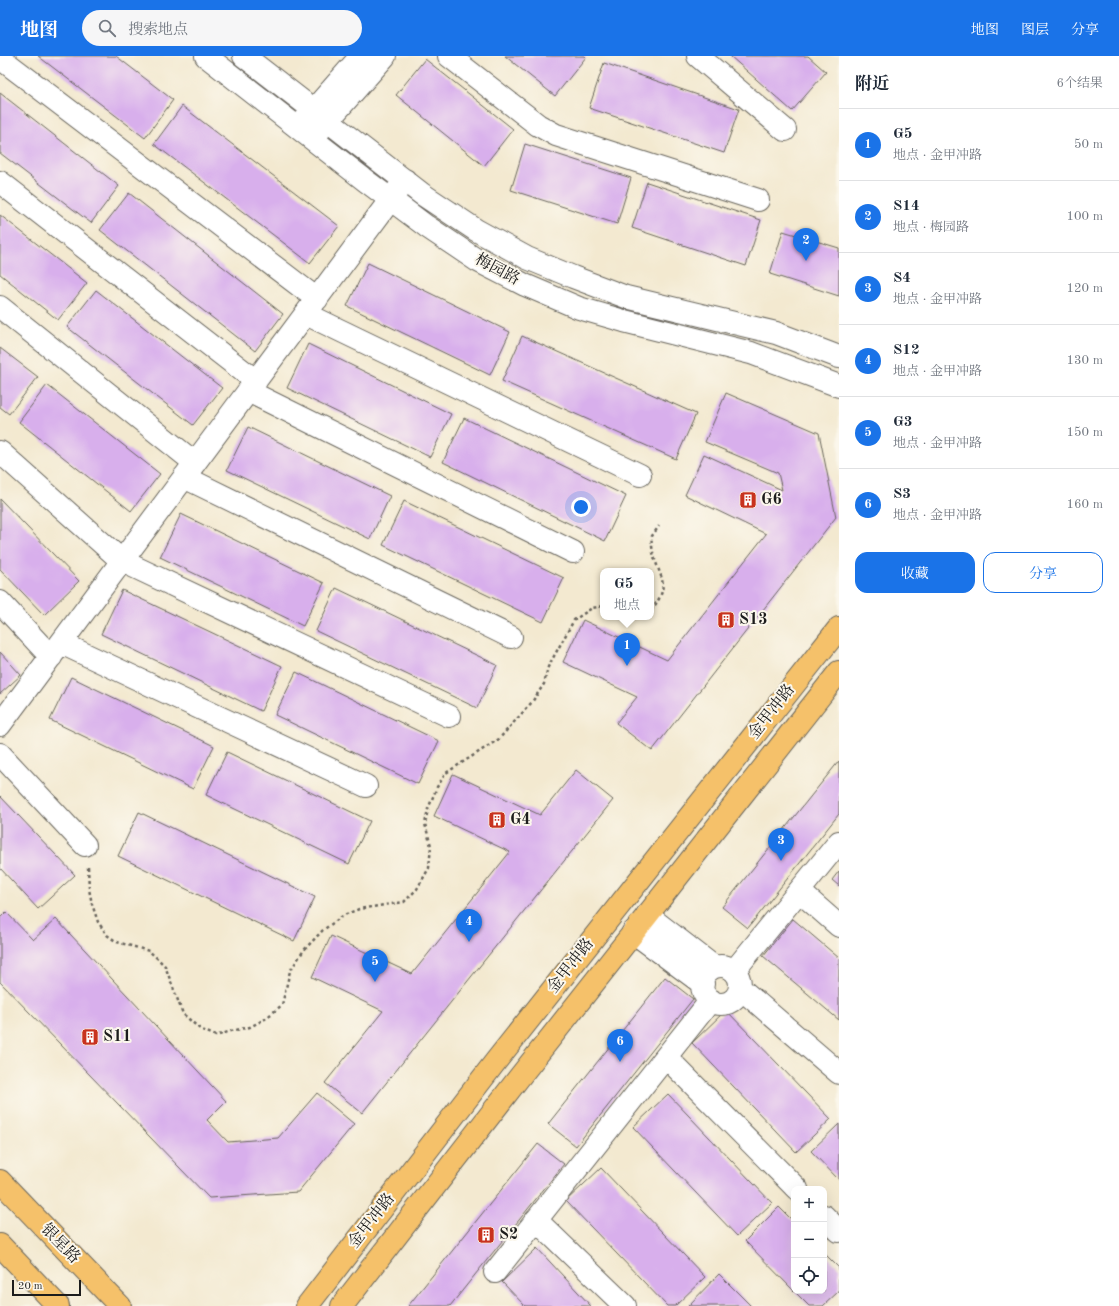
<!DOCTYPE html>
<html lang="zh">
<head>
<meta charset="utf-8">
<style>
	:root { --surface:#fff; --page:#f6f6f7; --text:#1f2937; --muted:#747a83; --line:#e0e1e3; --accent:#1a73e8 }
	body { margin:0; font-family:"Old Standard TT","Noto Serif SC",serif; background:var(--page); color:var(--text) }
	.controls { position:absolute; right:12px; bottom:12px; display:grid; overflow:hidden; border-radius:8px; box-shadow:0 4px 16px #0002 }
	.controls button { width:36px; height:36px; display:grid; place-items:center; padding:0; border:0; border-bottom:1px solid var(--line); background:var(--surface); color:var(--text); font:20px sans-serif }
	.scale { position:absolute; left:12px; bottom:10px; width:69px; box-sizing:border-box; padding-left:4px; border:2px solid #1c1c1c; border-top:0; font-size:11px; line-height:14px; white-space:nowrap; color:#1c1c1c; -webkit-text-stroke:3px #fbf7ec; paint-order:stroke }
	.you { position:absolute; left:581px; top:451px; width:14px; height:14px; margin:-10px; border:3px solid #fff; border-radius:50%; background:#1a73e8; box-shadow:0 0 0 6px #1a73e833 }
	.badge { display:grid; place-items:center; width:26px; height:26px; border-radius:50%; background:var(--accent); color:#fff; font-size:13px; font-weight:700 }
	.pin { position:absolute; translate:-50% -33px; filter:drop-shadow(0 1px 2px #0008) }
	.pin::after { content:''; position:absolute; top:21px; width:14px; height:12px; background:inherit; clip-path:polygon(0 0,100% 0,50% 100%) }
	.popup { position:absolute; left:600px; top:512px; width:54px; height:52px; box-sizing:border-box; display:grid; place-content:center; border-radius:8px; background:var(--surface); filter:drop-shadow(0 1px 3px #0005); font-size:13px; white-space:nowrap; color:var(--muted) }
	.popup b { font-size:15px; color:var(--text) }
	.popup::after { content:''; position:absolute; left:50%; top:100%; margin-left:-8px; border:8px solid transparent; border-top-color:var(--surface) }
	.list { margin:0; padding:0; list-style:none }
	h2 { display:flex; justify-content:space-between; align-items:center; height:52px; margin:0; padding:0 16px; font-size:17px }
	h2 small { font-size:13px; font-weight:400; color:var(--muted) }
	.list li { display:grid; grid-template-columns:26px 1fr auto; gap:12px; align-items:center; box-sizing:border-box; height:72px; padding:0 16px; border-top:1px solid var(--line) }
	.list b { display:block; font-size:15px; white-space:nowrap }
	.list p { margin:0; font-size:13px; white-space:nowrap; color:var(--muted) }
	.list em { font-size:13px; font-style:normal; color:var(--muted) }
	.actions { display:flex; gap:8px; padding:12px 16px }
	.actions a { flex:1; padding:9px 0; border:1px solid var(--accent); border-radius:12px; text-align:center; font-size:14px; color:var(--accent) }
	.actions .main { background:var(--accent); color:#fff }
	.icon { flex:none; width:22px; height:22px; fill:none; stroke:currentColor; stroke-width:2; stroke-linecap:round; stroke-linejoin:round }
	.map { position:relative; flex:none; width:839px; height:1250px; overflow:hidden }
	header { display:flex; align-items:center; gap:24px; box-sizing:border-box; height:56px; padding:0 20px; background:var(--accent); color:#fff }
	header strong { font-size:19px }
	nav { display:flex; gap:22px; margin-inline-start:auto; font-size:14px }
	.search { width:280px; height:36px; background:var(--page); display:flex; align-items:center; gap:10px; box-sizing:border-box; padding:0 14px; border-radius:22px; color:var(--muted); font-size:15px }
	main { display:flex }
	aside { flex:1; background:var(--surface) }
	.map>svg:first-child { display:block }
	.building { fill:#d8afec }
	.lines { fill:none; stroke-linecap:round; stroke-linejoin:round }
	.minor-casing { stroke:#67645b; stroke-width:24 }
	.major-casing { stroke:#67645b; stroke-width:24 }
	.path { stroke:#67645b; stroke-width:2.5; stroke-dasharray:3 3; stroke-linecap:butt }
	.minor { stroke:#fff; stroke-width:22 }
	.major { stroke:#f5c16b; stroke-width:22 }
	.labels { text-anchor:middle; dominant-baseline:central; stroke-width:4; stroke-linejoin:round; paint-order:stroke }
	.street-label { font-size:16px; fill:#1c1c1c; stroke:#fbf7ec }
	.poi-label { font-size:16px; font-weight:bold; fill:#1c1c1c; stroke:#fbf7ec; text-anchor:start }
</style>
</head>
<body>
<header>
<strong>地图</strong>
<div class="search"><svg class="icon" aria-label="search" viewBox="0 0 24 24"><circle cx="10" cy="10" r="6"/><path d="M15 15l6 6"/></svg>搜索地点</div>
<nav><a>地图</a><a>图层</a><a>分享</a></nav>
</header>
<main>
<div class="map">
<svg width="839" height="1250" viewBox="0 0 839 1250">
	<rect width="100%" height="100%" fill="#fbf7ec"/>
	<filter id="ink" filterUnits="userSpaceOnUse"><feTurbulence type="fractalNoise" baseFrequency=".025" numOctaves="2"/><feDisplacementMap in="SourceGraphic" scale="8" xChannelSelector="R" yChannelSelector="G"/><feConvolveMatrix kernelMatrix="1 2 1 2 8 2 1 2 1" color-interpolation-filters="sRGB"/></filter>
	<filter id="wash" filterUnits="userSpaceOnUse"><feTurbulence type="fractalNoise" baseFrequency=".012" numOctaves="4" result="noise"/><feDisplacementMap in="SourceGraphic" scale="16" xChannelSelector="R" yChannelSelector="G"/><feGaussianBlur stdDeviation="0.9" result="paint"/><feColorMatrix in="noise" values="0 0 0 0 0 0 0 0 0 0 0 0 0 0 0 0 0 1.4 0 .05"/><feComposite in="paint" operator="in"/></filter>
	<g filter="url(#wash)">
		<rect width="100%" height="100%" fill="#f3e9d0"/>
		<g id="blocks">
			<path class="building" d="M38 0H116L173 44 145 82Z
				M505 0H585L586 1 555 40Z
				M730 0H808L826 16 792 55Z
				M425 3 513 73 484 110 396 39Z
				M604 7 739 53 724 97 589 52Z
				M0 37 119 130 91 167 0 97Z
				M182 50 339 170 310 207 154 88Z
				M525 88 631 122 617 168 511 134Z
				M647 126 761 164 746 210 632 172Z
				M129 137 283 258 255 295 100 174Z
				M0 159 87 227 58 264 0 218Z
				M783 175 839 192V240L770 218Z
				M368 207 510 276 490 319 347 250Z
				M96 234 222 332 193 369 67 271Z
				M522 280 696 358 676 403 502 325Z
				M308 288 451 358 430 401 287 332Z
				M0 292 38 321 9 358 0 351Z
				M47 329 160 418 131 455 19 366Z
				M726 337 819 377 836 461 652 695 616 667 637 641 563 606 583 564 667 604 766 478 685 439 704 398 782 434 778 417 705 386Z
				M464 362 626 440 605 485 443 406Z
				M248 371 390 440 370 483 227 414Z
				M0 443 79 525 44 559 0 513Z
				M404 445 564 522 543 566 383 489Z
				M181 458 324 527 303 570 160 501Z
				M336 532 497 609 477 652 316 575Z
				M122 534 282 610 261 655 101 578Z
				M0 596 21 619 0 638Z
				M296 616 439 685 418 728 275 659Z
				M71 621 214 690 193 733 50 664Z
				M227 696 370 765 349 808 206 739Z
				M839 705V758L748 872 722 851Z
				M576 714 613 744 362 1057 325 1027 383 955 312 921 331 880 412 918 510 796 434 760 453 718 540 759Z
				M0 740 75 819 38 853 0 812Z
				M139 756 315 841 294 885 118 800Z
				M839 815V830L832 824Z
				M6 856 33 884 56 863 226 1045 207 1064 228 1086 278 1082 317 1037 354 1068 298 1136 209 1142 0 926V862Z
				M793 863 839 902V964L763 900Z
				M665 921 693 943 576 1090 548 1068Z
				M726 954 831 1063 796 1096 692 987Z
				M668 1038 772 1147 737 1180 633 1071Z
				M839 1068V1124L811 1095Z
				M538 1088 564 1108 450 1250H408Z
				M601 1112 705 1221 675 1250H667L566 1145Z
				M779 1151 794 1166V1235L745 1185Z
				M537 1192 591 1250H525L502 1226Z
				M824 1197 839 1212V1235L823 1250H809L794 1235H824Z
				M719 1218 751 1250H688Z"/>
		</g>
	</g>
	<g filter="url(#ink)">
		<use href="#blocks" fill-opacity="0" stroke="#67645b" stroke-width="1"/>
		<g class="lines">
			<defs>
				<path id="minor" d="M206 0 366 125 426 170 478 205 525 229 579 252 624 265 751 297 839 330
					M244 0 422 138 476 174 527 202 573 221 626 241 776 277 839 301
					M449 0 538 69 556 79 758 144
					M698 0 785 74
					M0 2 317 243
					M304 65 361 0
					M318 76 385 0
					M0 126 256 325
					M0 251 195 407
					M306 258 640 419
					M248 335 573 496
					M0 396 122 505 449 660
					M184 421 511 581
					M0 546 51 601
					M61 587 366 730
					M0 669 405 124
					M0 698 85 789
					M799 835 839 870
					M647 859 714 911
					M633 876 703 928
					M702 929a19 19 0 1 1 38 0a19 19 0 1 1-38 0Z
					M734 915 839 786
					M740 932 839 1017
					M666 1001 797 1133
					M824 1160 839 1175
					M536 1164 625 1250
					M495 1216 711 944"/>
				<path id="major" d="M0 1125 120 1250
					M0 1189 58 1250
					M307 1250 496 1005 839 572
					M342 1250 518 1023 839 616"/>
			</defs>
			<use href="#minor" class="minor-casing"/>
			<use href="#major" class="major-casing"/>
			<path class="path" d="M651 554C675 526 655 518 652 490 652 487 651 483 652 480 654 477 657 473 659 470
				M88 811 89 833 92 848 98 866 107 879 117 886 149 895 158 903 165 910 183 958 200 973 216 980 231 975 250 971 265 963 282 949 290 915 304 894 323 874 344 859 359 853 404 846 417 833 429 812 431 790 425 768 428 753 437 731 446 717 499 683 532 646 544 628 548 611 574 564 592 552 603 550"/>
			<use href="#minor" class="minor"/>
			<use href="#major" class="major"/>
		</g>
	</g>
	<defs>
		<symbol id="building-square" viewBox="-11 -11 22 22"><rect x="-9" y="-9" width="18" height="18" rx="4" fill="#c8321e" stroke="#fbf7ec"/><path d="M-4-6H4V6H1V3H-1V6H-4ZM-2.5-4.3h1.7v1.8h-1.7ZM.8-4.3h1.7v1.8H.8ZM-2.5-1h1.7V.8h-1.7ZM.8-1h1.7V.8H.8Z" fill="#fff"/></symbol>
	</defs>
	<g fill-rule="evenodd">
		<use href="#building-square" x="738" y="434" width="20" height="20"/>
		<use href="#building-square" x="716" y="554" width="20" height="20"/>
		<use href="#building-square" x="487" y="754" width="20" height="20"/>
		<use href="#building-square" x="80" y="971" width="20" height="20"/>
		<use href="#building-square" x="476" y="1169" width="20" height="20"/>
	</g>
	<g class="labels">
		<g class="street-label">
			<text transform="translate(497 214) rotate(28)">梅园路</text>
			<text transform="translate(772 656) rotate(-52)">金甲冲路</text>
			<text transform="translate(571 910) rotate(-52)">金甲冲路</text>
			<text transform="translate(372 1165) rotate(-52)">金甲冲路</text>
			<text transform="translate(60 1188) rotate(46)">银星路</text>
		</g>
		<g class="poi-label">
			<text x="761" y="444">G6</text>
			<text x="739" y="564">S13</text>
			<text x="510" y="764">G4</text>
			<text x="103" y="981">S11</text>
			<text x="499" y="1179">S2</text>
		</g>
	</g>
</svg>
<div class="controls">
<button>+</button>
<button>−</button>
<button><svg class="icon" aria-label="locate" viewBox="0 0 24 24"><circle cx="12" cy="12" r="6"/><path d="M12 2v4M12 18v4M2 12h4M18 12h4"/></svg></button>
</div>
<div class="scale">20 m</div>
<div class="you"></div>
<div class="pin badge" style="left:627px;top:610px">1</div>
<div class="popup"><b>G5</b>地点</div>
<div class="pin badge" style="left:806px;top:205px">2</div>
<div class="pin badge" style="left:781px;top:805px">3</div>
<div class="pin badge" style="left:469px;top:886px">4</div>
<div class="pin badge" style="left:375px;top:926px">5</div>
<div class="pin badge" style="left:620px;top:1006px">6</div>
</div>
<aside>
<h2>附近<small>6个结果</small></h2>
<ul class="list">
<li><span class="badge">1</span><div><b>G5</b><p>地点 · 金甲冲路</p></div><em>50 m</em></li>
<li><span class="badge">2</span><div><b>S14</b><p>地点 · 梅园路</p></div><em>100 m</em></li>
<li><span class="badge">3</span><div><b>S4</b><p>地点 · 金甲冲路</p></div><em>120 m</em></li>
<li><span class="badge">4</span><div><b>S12</b><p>地点 · 金甲冲路</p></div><em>130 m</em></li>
<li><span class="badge">5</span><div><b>G3</b><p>地点 · 金甲冲路</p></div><em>150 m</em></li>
<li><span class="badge">6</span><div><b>S3</b><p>地点 · 金甲冲路</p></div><em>160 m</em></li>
</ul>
<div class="actions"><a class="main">收藏</a><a>分享</a></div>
</aside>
</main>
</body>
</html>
